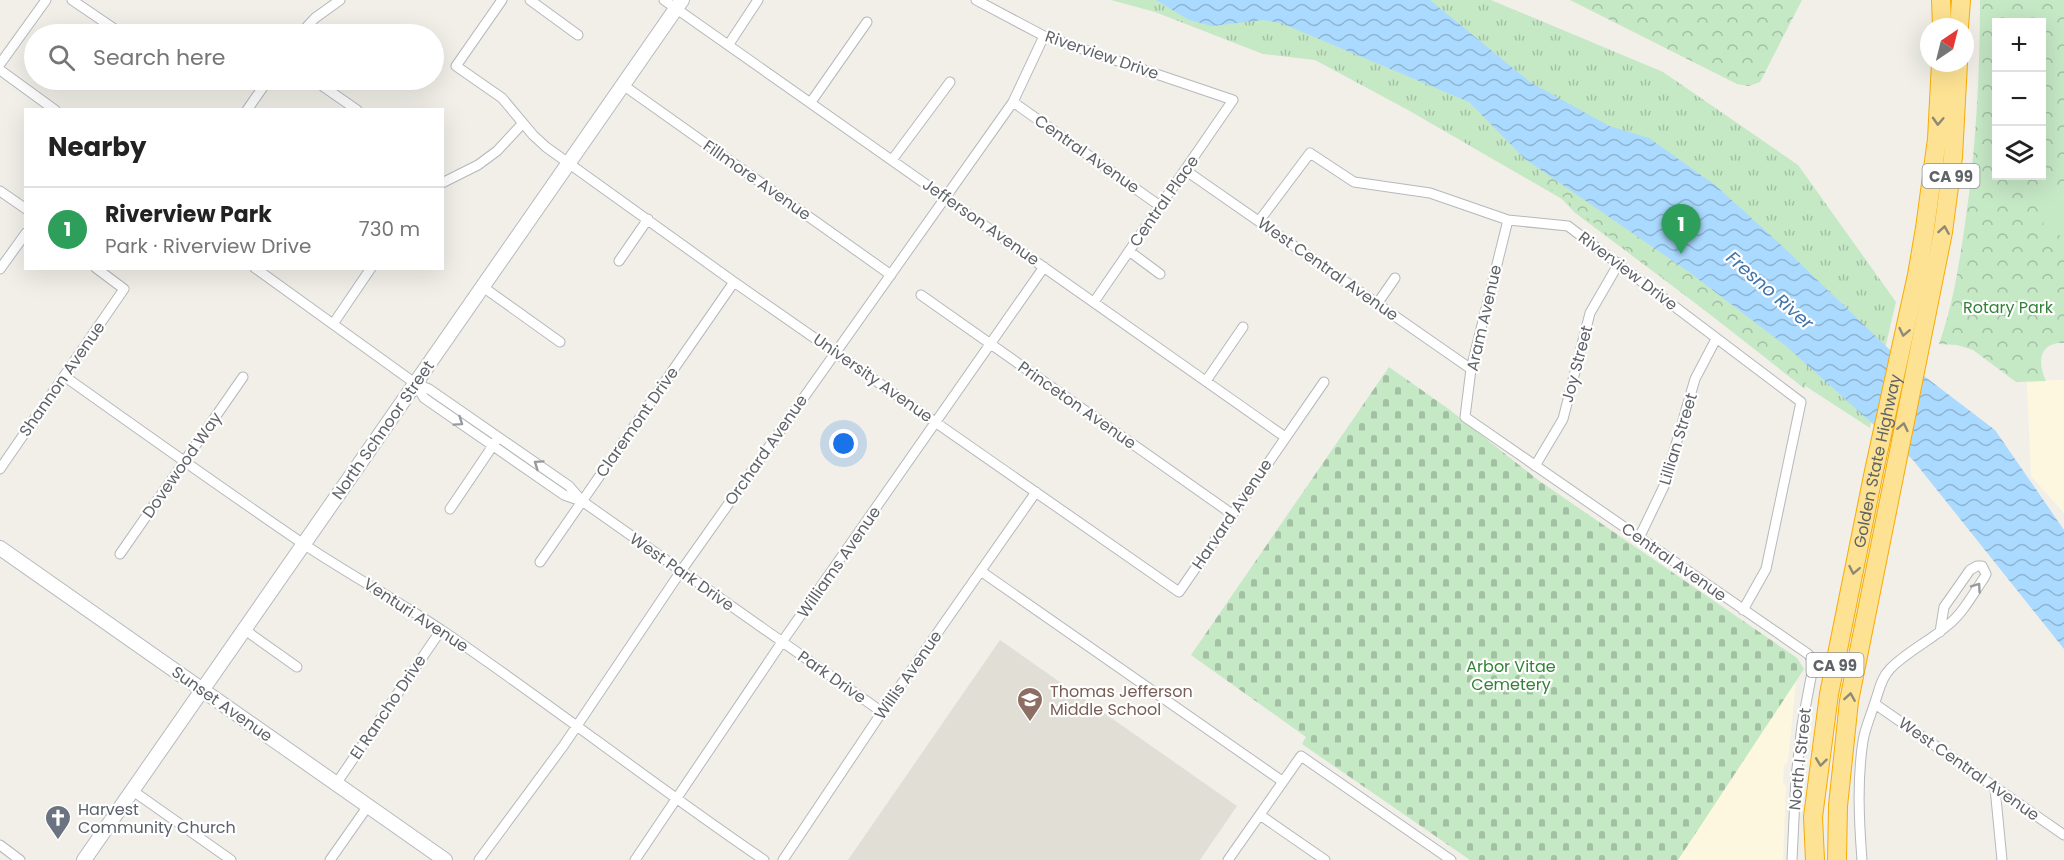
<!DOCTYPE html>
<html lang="en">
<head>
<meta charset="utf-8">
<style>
	:root { --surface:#fff; --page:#f2f2f2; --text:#222; --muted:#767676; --line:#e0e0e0; --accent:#ea4335 }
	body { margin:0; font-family:Poppins,sans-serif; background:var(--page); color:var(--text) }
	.controls { position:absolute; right:18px; top:18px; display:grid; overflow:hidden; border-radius:0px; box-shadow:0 6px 24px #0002 }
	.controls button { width:54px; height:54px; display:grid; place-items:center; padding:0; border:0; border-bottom:2px solid var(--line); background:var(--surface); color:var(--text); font:30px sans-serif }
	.compass { position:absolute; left:1920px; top:18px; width:54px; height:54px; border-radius:50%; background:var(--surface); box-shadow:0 6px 24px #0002; rotate:35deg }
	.you { position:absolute; left:844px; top:444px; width:21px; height:21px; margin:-15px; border:4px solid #fff; border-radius:50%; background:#1a73e8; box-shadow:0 0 0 9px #1a73e833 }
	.badge { display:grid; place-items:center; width:39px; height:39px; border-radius:50%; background:var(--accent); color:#fff; font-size:20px; font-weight:700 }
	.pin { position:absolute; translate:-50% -50px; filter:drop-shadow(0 2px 3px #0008) }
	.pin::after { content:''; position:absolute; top:32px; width:21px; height:18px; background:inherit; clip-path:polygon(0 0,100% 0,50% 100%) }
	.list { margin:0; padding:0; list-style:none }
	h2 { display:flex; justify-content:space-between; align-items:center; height:78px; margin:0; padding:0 24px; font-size:26px }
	h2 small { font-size:20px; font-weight:400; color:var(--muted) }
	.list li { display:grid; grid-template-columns:39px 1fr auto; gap:18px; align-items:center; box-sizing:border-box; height:84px; padding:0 24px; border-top:2px solid var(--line) }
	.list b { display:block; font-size:22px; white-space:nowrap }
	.list p { margin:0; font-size:20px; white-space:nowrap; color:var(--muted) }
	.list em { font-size:20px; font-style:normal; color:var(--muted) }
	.icon { flex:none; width:33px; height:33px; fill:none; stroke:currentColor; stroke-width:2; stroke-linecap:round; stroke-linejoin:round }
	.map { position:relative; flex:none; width:2064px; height:860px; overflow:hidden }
	.search { position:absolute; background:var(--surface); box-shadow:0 6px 24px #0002; left:24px; top:24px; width:420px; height:66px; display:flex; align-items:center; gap:15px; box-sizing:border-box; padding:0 21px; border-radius:33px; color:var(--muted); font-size:22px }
	.panel { position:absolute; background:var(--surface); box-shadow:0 6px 24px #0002; left:24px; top:108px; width:420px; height:162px; border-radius:0px }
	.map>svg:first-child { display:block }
	.commercial { fill:#fef7e0 }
	.education { fill:#e1ded6 }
	.grass { fill:url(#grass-tufts) }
	.cemetery { fill:url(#cemetery-stones) }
	.park { fill:url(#park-crowns); fill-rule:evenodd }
	.pitch { fill:#c5e8c5 }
	.water { fill:url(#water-waves) }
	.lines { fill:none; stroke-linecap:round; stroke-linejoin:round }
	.street-casing { stroke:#b5b8bc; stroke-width:11 }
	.secondary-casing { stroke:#b6babf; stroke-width:16 }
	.highway-casing { stroke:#f9ab00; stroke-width:20 }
	.street { stroke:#fff; stroke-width:9 }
	.secondary { stroke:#fff; stroke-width:14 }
	.highway { stroke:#fde293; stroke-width:18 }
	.oneway { stroke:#8e8975 }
	.oneway2 { stroke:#979a9d }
	.labels { text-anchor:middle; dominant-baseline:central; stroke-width:4.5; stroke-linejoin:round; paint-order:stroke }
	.shield { fill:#fff; stroke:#8f9295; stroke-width:1.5 }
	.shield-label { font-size:15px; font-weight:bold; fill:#5f6368 }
	.street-label { font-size:16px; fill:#5f6368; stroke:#fff }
	.park-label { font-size:16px; fill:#348238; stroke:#fff }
	.education-label { font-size:16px; fill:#785e54; stroke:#fff; text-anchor:start }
	.worship-label { font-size:16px; fill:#5b616d; stroke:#fff; text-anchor:start }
	.water-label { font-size:18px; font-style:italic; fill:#4174aa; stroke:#fff }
</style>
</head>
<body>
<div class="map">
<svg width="2064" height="860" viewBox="0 0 2064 860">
	<defs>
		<pattern id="grass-tufts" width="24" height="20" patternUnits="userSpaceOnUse" patternTransform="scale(1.5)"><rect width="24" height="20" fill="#c5e8c5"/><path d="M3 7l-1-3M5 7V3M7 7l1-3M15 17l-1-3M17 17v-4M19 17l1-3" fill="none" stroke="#a3c0a4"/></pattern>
		<pattern id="cemetery-stones" width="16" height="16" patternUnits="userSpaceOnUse" patternTransform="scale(1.5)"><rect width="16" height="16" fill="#c5e8c5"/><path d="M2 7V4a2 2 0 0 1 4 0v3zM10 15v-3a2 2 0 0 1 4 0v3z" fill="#a3c0a4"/></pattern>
		<pattern id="park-crowns" width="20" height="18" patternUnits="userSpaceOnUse" patternTransform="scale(1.5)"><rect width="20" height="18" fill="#c5e8c5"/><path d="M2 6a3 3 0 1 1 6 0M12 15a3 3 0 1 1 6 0" fill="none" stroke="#a3c0a4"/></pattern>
		<pattern id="water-waves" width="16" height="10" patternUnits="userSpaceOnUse" patternTransform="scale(1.5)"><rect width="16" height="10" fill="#aadaff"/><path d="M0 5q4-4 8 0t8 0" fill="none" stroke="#8eb4d2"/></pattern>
	</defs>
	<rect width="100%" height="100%" fill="#f1efe8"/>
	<path class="commercial" d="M2064 380V513L2031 476 2027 381Z
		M1796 681 1788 761 1784 766 1783 782 1786 787 1783 860H1675Z"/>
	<path class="education" d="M1000 640 1237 806 1200 860H848Z"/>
	<path class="grass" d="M1111 0H1491L1663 72 1798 165 1896 302 1879 374 1870 428 1807 387 1574 212 1562 199 1408 110 1315 60 1263 54 1155 12Z"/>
	<path class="cemetery" d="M1389 367 1450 410 1538 480 1797 658 1804 669 1678 860H1470L1302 744 1306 737 1191 655Z"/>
	<path class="park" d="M1570 0H1802L1760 82 1749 86 1737 84Z
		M1980 0H2064V343C2039 342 2037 362 2046 381L2016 382 1973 350 1957 345 1939 344C1953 305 1959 265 1965 224 1976 149 1980 75 1980 0ZM1996 22H2042V176H1996Z
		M1553 136 1807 363 1805 389 1577 210 1562 196 1537 181Z"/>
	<path class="pitch" d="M2064 185V235L2048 236 2044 230 2041 190 2044 187Z"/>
	<path class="water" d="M1156 0H1430L1530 82 1609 126 1649 138 1715 185 1781 245 1890 350 1995 430 2064 530V649L1913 460 1786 346 1689 272 1525 159 1469 102 1281 23 1263 20 1212 26 1189 20Z"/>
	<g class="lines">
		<defs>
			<path id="street" d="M72 0 122 34
				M502 0 456 66 502 98 533 135 546 147 734 282 1179 592 1324 382
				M530 0 578 35
				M664 0 1285 437
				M976 0 1044 36 1233 100 1094 302
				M300 34 315 18 340 0
				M729 44 758 0
				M0 64 46 0
				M0 70 55 110
				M314 80 357 110
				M623 85 891 275
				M811 102 867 22
				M1013 102 1160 206
				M247 110 268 80
				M892 160 950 82
				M1185 170 1471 369
				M442 183 478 165 497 151 523 123
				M0 191 26 209
				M1508 220 1471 369 1465 417 1808 654 1812 659 1813 667 1802 725 1796 777 1792 860
				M1259 221 1310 153 1354 182 1430 193 1508 220 1568 226 1801 402 1766 569 1743 610
				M1129 251 1160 274
				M619 261 648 219
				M255 268 416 384 429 389 569 486 582 501 882 712
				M0 269 26 233
				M483 287 560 342
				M921 295 1232 514
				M1377 304 1395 278
				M333 324 371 268
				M64 376C144 433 224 490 305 545 350 575 398 601 443 631 552 705 655 786 764 860
				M1206 381 1243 327
				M416 384 424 398 564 495 581 501
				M1535 466 1563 419 1590 313 1619 263
				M0 469 124 289 96 268
				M450 509 496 441
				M1639 538 1664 486 1695 379 1716 339
				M120 554 243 377
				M540 562 734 282
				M982 572 1282 781
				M245 630 297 667
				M1875 704 2064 835
				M336 784 441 630
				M1995 788 2002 860
				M133 791 231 860
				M1260 815 1325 860
				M0 845 20 860
				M330 860 368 806
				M479 860 564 745 681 571 1013 102 1044 36
				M635 860 782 642 1044 267
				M783 860 882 712 1036 492
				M1228 860 1301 756 1451 860
				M1862 860C1859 821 1857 780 1863 741 1865 728 1871 715 1875 702 1879 691 1881 678 1890 669 1906 652 1930 641 1948 625 1963 613 1973 594 1984 578L1986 574 1982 566H1977L1970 570 1944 607 1940 632"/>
			<path id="secondary" d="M0 548 445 860
				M84 860 682 0"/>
			<g id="highway">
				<path d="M1941 0 1942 27"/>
				<path d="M1959 27 1961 0"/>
				<path id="s1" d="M1815 860 1813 817 1829 694 1874 471 1917 275 1925 228 1937 139 1941 63"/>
				<path d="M1837 860 1838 806 1849 701 1943 232 1953 157 1958 63"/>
			</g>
		</defs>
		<use href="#street" class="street-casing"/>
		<use href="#secondary" class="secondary-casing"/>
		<use href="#highway" class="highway-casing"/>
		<use href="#street" class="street"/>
		<use href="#secondary" class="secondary"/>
		<use href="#highway" class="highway"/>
	</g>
	<defs><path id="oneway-chevron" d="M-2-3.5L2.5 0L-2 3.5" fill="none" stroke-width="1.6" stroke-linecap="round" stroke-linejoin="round" transform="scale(1.5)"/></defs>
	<g class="oneway">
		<use href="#oneway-chevron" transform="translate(1938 121) rotate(93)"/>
		<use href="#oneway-chevron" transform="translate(1944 230) rotate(-81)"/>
		<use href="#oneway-chevron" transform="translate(1904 332) rotate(102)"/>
		<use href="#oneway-chevron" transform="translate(1903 427) rotate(-78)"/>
		<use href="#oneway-chevron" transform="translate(1854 570) rotate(101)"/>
		<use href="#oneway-chevron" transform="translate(1850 697) rotate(-81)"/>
		<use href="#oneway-chevron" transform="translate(1821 762) rotate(97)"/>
	</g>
	<g class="oneway2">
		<use href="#oneway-chevron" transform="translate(459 422) rotate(35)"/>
		<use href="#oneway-chevron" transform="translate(538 464) rotate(-145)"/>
		<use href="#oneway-chevron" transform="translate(1977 587) rotate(-55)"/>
	</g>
	<defs>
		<symbol id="school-pin" viewBox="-11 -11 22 30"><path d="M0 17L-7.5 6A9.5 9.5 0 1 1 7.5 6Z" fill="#8d6e63" stroke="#fff"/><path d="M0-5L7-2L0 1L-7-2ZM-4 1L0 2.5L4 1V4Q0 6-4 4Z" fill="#fff"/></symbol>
		<symbol id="church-pin" viewBox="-11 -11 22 30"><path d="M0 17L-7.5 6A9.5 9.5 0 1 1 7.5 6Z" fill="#6b7280" stroke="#fff"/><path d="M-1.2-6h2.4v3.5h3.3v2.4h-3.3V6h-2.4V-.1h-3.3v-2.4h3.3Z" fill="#fff"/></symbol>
	</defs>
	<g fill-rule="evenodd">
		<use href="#school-pin" x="1015" y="685" width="30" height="40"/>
		<use href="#church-pin" x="43" y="803" width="30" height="40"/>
	</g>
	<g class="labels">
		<g class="shield">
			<rect x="1922.5" y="164" width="57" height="24" rx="4.5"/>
			<rect x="1806.5" y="653" width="57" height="24" rx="4.5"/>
		</g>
		<g class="shield-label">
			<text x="1951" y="176">CA 99</text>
			<text x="1835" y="665">CA 99</text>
		</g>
		<g class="street-label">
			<text transform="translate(1102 55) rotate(19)">Riverview Drive</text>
			<text transform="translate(1087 154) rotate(35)">Central Avenue</text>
			<text transform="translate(757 180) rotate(35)">Fillmore Avenue</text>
			<text transform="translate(1164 201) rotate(-55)">Central Place</text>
			<text transform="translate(981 222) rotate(35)">Jefferson Avenue</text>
			<text transform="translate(1328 269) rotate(35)">West Central Avenue</text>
			<text transform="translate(1628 271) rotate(37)">Riverview Drive</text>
			<text transform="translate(1484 318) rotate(-77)">Aram Avenue</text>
			<text transform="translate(1577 364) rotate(-75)">Joy Street</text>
			<text transform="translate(873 378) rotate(35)">University Avenue</text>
			<text transform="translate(62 379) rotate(-55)">Shannon Avenue</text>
			<text transform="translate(1077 405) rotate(35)">Princeton Avenue</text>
			<text transform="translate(637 422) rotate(-55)">Claremont Drive</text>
			<text transform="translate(383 430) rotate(-55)">North Schnoor Street</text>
			<text transform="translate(1678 439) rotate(-73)">Lillian Street</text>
			<text transform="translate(766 450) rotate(-55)">Orchard Avenue</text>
			<text stroke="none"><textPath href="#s1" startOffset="405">Golden State Highway</textPath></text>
			<text transform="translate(182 465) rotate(-55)">Dovewood Way</text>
			<text transform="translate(1232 514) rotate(-56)">Harvard Avenue</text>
			<text transform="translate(839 562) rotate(-55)">Williams Avenue</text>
			<text transform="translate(1674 562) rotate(35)">Central Avenue</text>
			<text transform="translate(682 572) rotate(35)">West Park Drive</text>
			<text transform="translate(416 615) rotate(33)">Venturi Avenue</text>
			<text transform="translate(908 675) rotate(-55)">Willis Avenue</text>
			<text transform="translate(832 677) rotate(35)">Park Drive</text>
			<text transform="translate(222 704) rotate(35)">Sunset Avenue</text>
			<text transform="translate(388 707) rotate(-56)">El Rancho Drive</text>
			<text transform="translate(1800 759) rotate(-84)">North I Street</text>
			<text transform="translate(1969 769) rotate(35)">West Central Avenue</text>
		</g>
		<g class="park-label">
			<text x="2008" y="307">Rotary Park</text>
			<text x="1511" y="666">Arbor Vitae<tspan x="1511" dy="18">Cemetery</tspan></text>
		</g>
		<g class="education-label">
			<text x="1050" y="691">Thomas Jefferson<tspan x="1050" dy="18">Middle School</tspan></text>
		</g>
		<g class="worship-label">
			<text x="78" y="809">Harvest<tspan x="78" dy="18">Community Church</tspan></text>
		</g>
		<g class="water-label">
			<text transform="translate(1770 290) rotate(41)">Fresno River</text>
		</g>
	</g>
</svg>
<div class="controls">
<button>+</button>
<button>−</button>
<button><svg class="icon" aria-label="layers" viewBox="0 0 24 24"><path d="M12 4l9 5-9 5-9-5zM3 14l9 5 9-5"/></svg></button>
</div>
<svg class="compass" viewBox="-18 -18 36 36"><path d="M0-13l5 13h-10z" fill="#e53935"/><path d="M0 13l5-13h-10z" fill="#767676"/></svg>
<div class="you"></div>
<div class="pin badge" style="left:1681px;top:254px;background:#2e9e5b">1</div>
<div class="search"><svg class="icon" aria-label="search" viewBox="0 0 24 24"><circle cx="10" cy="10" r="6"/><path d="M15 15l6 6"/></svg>Search here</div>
<section class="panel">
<h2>Nearby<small></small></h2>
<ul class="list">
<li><span class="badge" style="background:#2e9e5b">1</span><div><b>Riverview Park</b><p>Park · Riverview Drive</p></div><em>730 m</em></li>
</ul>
</section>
</div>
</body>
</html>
